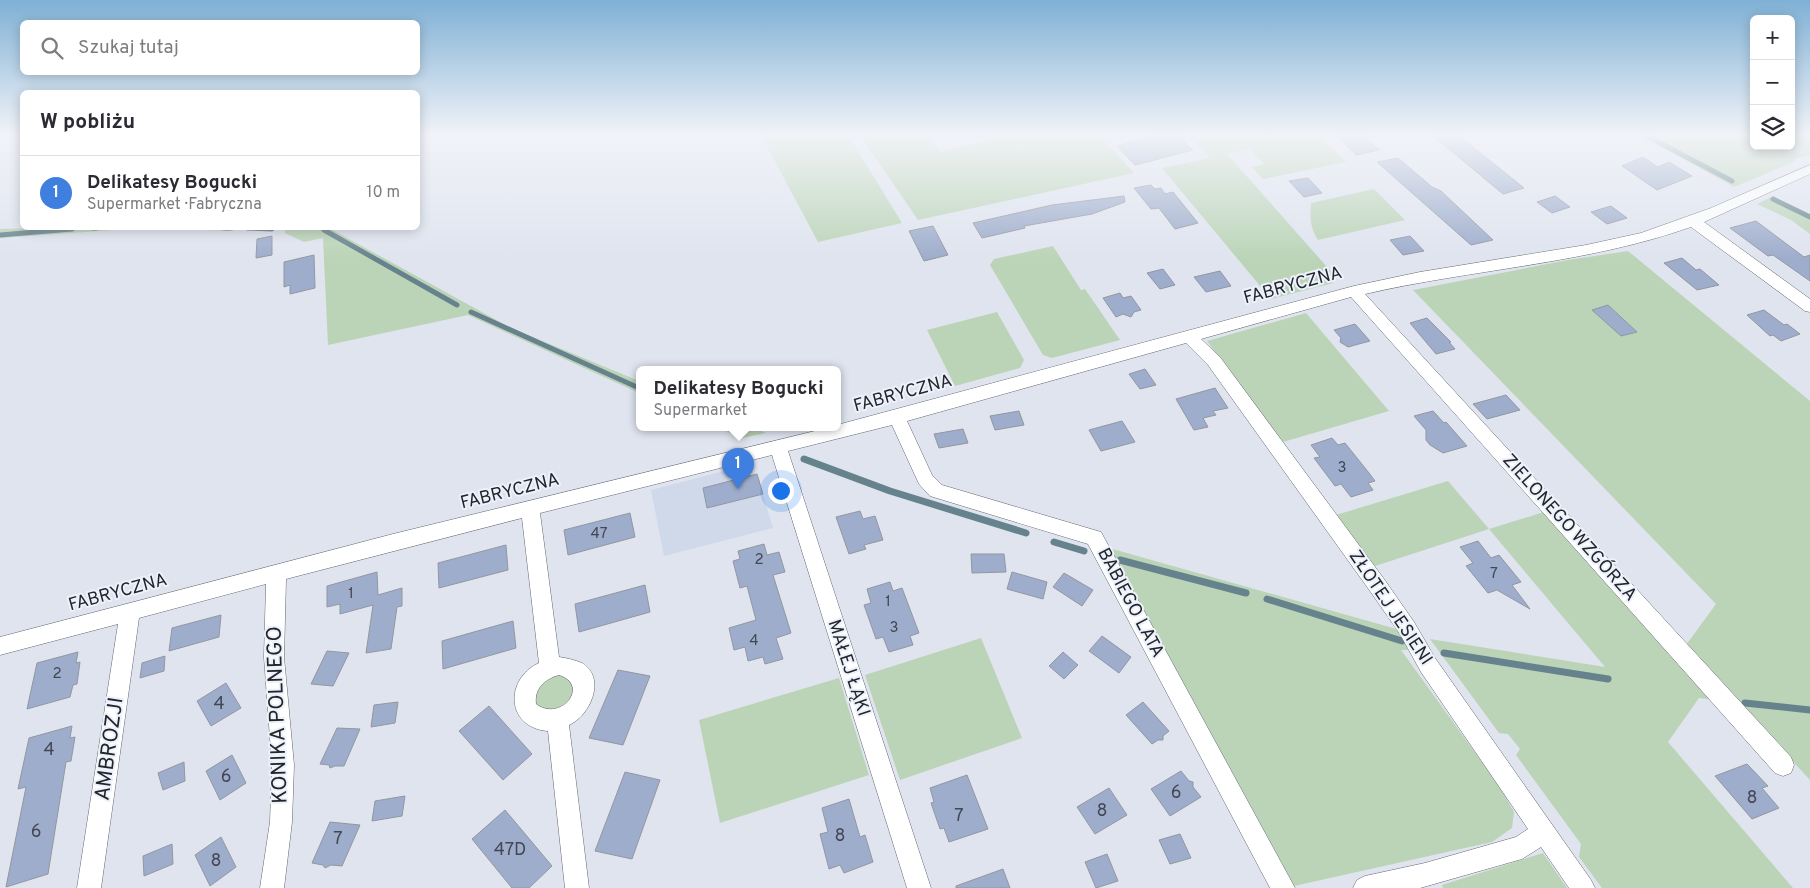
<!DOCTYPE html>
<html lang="pl">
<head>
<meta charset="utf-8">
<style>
	:root { --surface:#fff; --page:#f2f2f3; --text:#2b2b33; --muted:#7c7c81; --line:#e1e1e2; --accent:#528f2e }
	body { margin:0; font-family:Overpass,sans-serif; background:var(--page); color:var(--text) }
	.controls { position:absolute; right:15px; top:15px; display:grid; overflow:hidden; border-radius:8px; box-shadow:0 2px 12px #0003 }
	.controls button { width:45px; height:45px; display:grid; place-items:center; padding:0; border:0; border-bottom:1px solid var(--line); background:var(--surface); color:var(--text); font:25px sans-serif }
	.you { position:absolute; left:780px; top:490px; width:18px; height:18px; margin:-12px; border:4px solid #fff; border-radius:50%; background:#1a73e8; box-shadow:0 0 0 8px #1a73e833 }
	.badge { display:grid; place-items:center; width:32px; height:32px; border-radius:50%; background:var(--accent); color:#fff; font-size:16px; font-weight:700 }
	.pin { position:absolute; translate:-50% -41px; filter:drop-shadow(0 1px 2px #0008) }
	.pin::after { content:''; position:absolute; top:26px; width:18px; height:15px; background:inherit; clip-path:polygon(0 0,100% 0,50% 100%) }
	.popup { position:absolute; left:636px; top:366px; width:205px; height:65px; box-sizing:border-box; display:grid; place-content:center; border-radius:8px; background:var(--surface); filter:drop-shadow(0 1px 4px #0005); font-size:16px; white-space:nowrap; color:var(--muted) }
	.popup b { font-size:19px; color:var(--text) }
	.popup::after { content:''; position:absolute; left:50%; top:100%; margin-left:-10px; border:10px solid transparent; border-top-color:var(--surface) }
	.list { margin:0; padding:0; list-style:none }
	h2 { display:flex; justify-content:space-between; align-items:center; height:65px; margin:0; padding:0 20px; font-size:21px }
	h2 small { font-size:16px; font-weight:400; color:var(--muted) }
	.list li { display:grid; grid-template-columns:32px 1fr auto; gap:15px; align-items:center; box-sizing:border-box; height:75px; padding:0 20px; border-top:1px solid var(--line) }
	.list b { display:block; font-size:19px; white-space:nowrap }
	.list p { margin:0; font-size:16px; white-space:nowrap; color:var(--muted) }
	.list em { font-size:16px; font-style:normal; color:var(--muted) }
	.icon { flex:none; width:28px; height:28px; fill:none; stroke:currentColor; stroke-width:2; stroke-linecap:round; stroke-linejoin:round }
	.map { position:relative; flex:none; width:1810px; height:888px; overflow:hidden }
	.search { position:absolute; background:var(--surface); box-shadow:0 2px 12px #0003; left:20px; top:20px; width:400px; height:55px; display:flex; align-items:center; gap:12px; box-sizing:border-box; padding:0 18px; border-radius:8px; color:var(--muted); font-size:19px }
	.panel { position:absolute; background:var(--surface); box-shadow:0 2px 12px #0003; left:20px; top:90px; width:400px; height:140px; border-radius:8px }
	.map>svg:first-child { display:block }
	.built { fill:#d0d9ea }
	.green { fill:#bbd4b7 }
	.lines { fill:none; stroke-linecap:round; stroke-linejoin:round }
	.stream-far1 { stroke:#66838d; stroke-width:5 }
	.stream { stroke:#66838d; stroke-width:7 }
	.building { fill:#9eadcc; stroke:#9297a0 }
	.minor-casing { stroke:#636770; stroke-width:1 }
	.minor { fill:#fff; fill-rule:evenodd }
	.labels { text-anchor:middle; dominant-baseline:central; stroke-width:4; stroke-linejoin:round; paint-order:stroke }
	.number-label { font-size:15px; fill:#424752 }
	.street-label { font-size:18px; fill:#232529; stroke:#ecf1fc }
	.near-number-label { font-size:18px; fill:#424752 }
	.near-street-label { font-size:21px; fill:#232529; stroke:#ecf1fc }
</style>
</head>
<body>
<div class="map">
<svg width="1810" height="888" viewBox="0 0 1810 888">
	<rect width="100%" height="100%" fill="#dfe4ef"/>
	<path class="built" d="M728 470 731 481 757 474 773 528 664 556 651 490Z"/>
	<path class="green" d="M761 135H848L902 223 818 242Z
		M860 135H928L941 152 1012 135H1099L1134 173 918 220Z
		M1187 135H1319L1346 162 1263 179 1252 167 1264 164 1250 149 1227 154 1335 276 1333 283 1271 299 1162 168 1210 158Z
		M1639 135H1754V146H1791V135H1810V155L1793 159 1796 161 1734 187Z
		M1374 189 1405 220 1318 240C1310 227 1310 218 1311 203Z
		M1773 196 1810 214V234L1791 220 1757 204Z
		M37 228H234L233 231 143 228 0 238V229Z
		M285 228H329L511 328 639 381V393L468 315 328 345 323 238 304 242 285 233Z
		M1053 246 1081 290 1085 289 1120 340 1052 358 1043 355 990 265 994 259Z
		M1628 251 1810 401V780L1686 645 1716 604 1413 290 1568 260Z
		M997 312 1024 360 1020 368 955 386 927 330Z
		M1306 313 1389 411 1283 442 1207 341Z
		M719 428H754L766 433 742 438Z
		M1448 481 1489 529 1544 512 1714 700 1699 698 1668 742 1793 888H1602L1579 857 1581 844 1516 755 1520 749 1508 734 1499 733 1430 639 1605 667 1489 529 1372 567 1336 515Z
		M1109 548 1400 630 1408 650H1401L1500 787 1514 812 1512 828 1492 842 1294 886Z
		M981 638 1022 738 900 780 865 675Z
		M555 675 568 677 574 687 572 699 562 709 542 711 534 703 538 685Z
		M839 678 869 775 720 823 699 720Z
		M1543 853 1567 888H1443L1442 885Z"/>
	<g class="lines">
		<path class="stream-far1" d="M1645 135 1732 181
			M1773 199 1810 217
			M93 228H96
			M224 228H230
			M247 228 272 229
			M324 230 457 305
			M0 235 72 229
			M471 312 639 388
			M732 428 743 433"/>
		<path class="stream" d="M804 459 890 491 1026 533
			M1054 542 1084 551
			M1120 560 1246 593
			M1267 599 1402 641
			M1444 653 1608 679
			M1745 703 1810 710"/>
	</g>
	<path class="building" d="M1161 135H1178L1193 150 1135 165 1117 146Z
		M1336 135H1361L1379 150 1356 155Z
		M1432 135H1458L1524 188 1503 194Z
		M1643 157 1658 167 1669 162 1692 176 1657 190 1622 166Z
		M1398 158 1432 187 1441 191 1493 240 1471 245 1377 162Z
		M1308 178 1322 193 1304 197 1289 181Z
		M1151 185 1155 189 1161 188 1165 194 1173 192 1198 223 1175 229 1159 208 1151 209 1134 188Z
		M1124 196 1125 202 1092 214 1024 226 1025 228 982 238 973 223 1052 205Z
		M1555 196 1570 207 1552 213 1537 202Z
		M1611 206 1627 218 1607 224 1591 212Z
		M1756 221 1804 257 1810 255V281L1773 255 1768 256 1730 228Z
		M933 226 948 255 924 261 909 231Z
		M272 236V255L256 258 257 239Z
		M1410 236 1424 251 1403 255 1390 240Z
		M314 255 315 288 290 294V285L284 287V262Z
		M1682 258 1696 270 1700 269 1719 285 1697 290 1664 263Z
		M1163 269 1175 285 1160 289 1147 273Z
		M1220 271 1231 286 1206 292 1194 277Z
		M1120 293 1123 298 1131 296 1141 310 1134 312 1131 317 1123 314 1116 317 1103 298Z
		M1608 305 1637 332 1621 336 1592 310Z
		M1764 310 1784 325 1787 324 1800 334 1781 341 1773 335 1770 336 1747 315Z
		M1427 318 1451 342H1449L1455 349 1436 354 1410 323Z
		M1355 324 1370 341 1348 347 1340 342 1341 338 1334 330Z
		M1145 369 1156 385 1140 389 1129 374Z
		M1215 388 1228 408 1213 411 1216 415 1203 418 1208 427 1194 430 1176 399Z
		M1506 395 1520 410 1487 419 1473 404Z
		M1019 411 1024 425 995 430 990 416Z
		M1433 411 1444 423 1446 422 1467 446 1443 453 1430 445 1426 440V430L1414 416Z
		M1122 421 1135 442 1101 451 1089 430Z
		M963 429 968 443 939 448 934 434Z
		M1332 438 1338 445 1345 443 1369 473 1375 481 1368 483 1373 490 1351 497 1341 484 1335 486 1314 458 1320 457 1311 445Z
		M757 474 763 494 707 508 703 488Z
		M860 511 863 519 875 516 883 540 864 545 866 549 849 554 836 517Z
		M630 513 635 537 568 555 564 530Z
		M1478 541 1491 558 1499 555 1521 582 1512 585 1530 609 1497 590 1488 593 1466 566 1473 563 1460 547Z
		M764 544 767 555 779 552 785 572 773 575 791 633 776 638 783 659 765 664 763 657 748 661 745 647 734 650 729 628 756 620 747 586 740 588 733 561 740 559 738 551Z
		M506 545 508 570 439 588 438 563Z
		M971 554H1004L1006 572 972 573Z
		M377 572 378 595 402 588V606L397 607 391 649 366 653 373 605 340 614V604L327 607V586Z
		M1012 572 1047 582 1043 599 1007 589Z
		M1064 573 1093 590 1082 606 1053 587Z
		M890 582 893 591 902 588 919 633 910 636 913 645 889 652 883 637 876 639 864 605 871 603 867 589Z
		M645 585 650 612 579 632 575 604Z
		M221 615 219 637 169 651 172 628Z
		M513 621 516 648 443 669 442 641Z
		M1102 636 1131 657 1119 673 1089 651Z
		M327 651 349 653 333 686 311 684Z
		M78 652 76 663 80 662 77 684 73 685 70 697 27 709 37 663Z
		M1063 652 1078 665 1064 679 1049 666Z
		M165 656 164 671 140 678 142 663Z
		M618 670 650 676 623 745 589 738Z
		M226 683 241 708 211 726 197 701Z
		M398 702 395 723 371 727 374 705Z
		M1143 702 1169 731 1163 736V740H1158L1152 744 1126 715Z
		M489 706 532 754 503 780 459 731Z
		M72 726 70 738 75 737 71 761 66 762 48 874 6 887 26 787 18 789 29 738Z
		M337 728 360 729 344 766H335L330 768 329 765 320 764Z
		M232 755 246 783 220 800 206 771Z
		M184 762 185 781 163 790 158 773Z
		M1747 764 1768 786 1762 788 1779 808 1752 819 1715 776Z
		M1181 771 1189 781 1193 782V787L1201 797 1170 816 1151 789Z
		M625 772 660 780 632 859 595 851Z
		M967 775 988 829 949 842 944 828 940 829 931 803 934 802 930 788Z
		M1109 788 1127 815 1095 834 1077 807Z
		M405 796 402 816 372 821 375 801Z
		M849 799 860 837 865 835 873 862 844 873 840 865 829 869 820 834 828 832 822 808Z
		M505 810 552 866 529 888H512L472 839Z
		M330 822 360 825 342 866 331 865 325 868 323 865 312 863Z
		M1180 834 1191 858 1170 864 1159 840Z
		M221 837 236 867 210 886 195 855Z
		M172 844 173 864 144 876 143 856Z
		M1107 854 1118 881 1096 888 1085 862Z
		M1003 869 1010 888H956V886Z"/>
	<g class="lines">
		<defs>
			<path id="minor" d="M1810 165V174L1704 222 1810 299V312L1805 311 1691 227C1586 264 1473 269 1365 294L1791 757 1794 765 1791 773 1783 776 1775 773 1351 297 1201 339 1220 357 1384 579 1414 622 1435 658 1591 880 1595 888H1569L1541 847 1522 859 1420 888H1353L1357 880 1365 876 1425 863 1516 837 1528 829 1421 672 1400 634 1370 591 1208 365 1186 343 907 421 932 475 942 485 1101 532 1295 888H1270L1088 544 930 496 919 484 892 425 788 451 931 888H907L772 455 540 513 559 657C566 658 575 660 582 663 607 678 590 716 569 725L589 888H565L548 731C506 728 504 679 539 663L522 518 286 579 284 657 294 765 292 822 284 888H260L270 822 272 765 264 657 266 584 139 618 101 888H77L118 624 0 655V637L393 534 827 428H837V425L1354 286 1420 272 1586 245 1641 233 1711 208ZM559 675C591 685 561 723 536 704 534 689 544 679 559 675Z"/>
		</defs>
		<use href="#minor" class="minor-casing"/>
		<use href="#minor" class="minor"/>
	</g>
	<linearGradient id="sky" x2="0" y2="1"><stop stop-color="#7fb0d5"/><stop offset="0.52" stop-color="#f1f3f8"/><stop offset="1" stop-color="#f1f3f8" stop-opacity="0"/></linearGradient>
	<rect width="1810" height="259" fill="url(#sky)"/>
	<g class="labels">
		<g class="number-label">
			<text x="1342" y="468">3</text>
			<text x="599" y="534">47</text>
			<text x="759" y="560">2</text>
			<text x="1494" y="574">7</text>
			<text x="351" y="594">1</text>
			<text x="888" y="602">1</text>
			<text x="894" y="628">3</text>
			<text x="754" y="641">4</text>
			<text x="57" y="674">2</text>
		</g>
		<g class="street-label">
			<text transform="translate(1293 286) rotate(-15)">FABRYCZNA</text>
			<text transform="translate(903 394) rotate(-15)">FABRYCZNA</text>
			<text transform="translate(510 492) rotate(-14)">FABRYCZNA</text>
			<text transform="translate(1569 528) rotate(48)">ZIELONEGO WZGÓRZA</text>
			<text transform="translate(118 593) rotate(-15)">FABRYCZNA</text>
			<text transform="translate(1130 603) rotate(62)">BABIEGO LATA</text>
			<text transform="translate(1390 608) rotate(56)">ZŁOTEJ JESIENI</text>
			<text transform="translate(848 668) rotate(72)">MAŁEJ ŁĄKI</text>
		</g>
		<g class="near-number-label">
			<text x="219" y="704">4</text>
			<text x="49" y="750">4</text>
			<text x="226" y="777">6</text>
			<text x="1176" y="793">6</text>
			<text x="1752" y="798">8</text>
			<text x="1102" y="811">8</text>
			<text x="959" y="816">7</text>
			<text x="36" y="832">6</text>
			<text x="840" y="836">8</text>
			<text x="338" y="839">7</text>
			<text x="510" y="850">47D</text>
			<text x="216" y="861">8</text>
		</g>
		<g class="near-street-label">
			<text transform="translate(278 715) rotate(-92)">KONIKA POLNEGO</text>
			<text transform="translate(110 749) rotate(-82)">AMBROZJI</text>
		</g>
	</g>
</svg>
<div class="controls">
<button>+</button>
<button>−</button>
<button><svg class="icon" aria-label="layers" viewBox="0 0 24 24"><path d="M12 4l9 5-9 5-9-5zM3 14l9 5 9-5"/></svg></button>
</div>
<div class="you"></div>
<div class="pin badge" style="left:738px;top:489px;background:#3f7fe0">1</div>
<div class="popup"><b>Delikatesy Bogucki</b>Supermarket</div>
<div class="search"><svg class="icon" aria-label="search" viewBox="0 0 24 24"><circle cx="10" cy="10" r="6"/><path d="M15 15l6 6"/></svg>Szukaj tutaj</div>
<section class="panel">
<h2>W pobliżu<small></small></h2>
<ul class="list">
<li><span class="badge" style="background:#3f7fe0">1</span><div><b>Delikatesy Bogucki</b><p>Supermarket · Fabryczna</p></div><em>10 m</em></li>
</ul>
</section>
</div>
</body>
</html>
